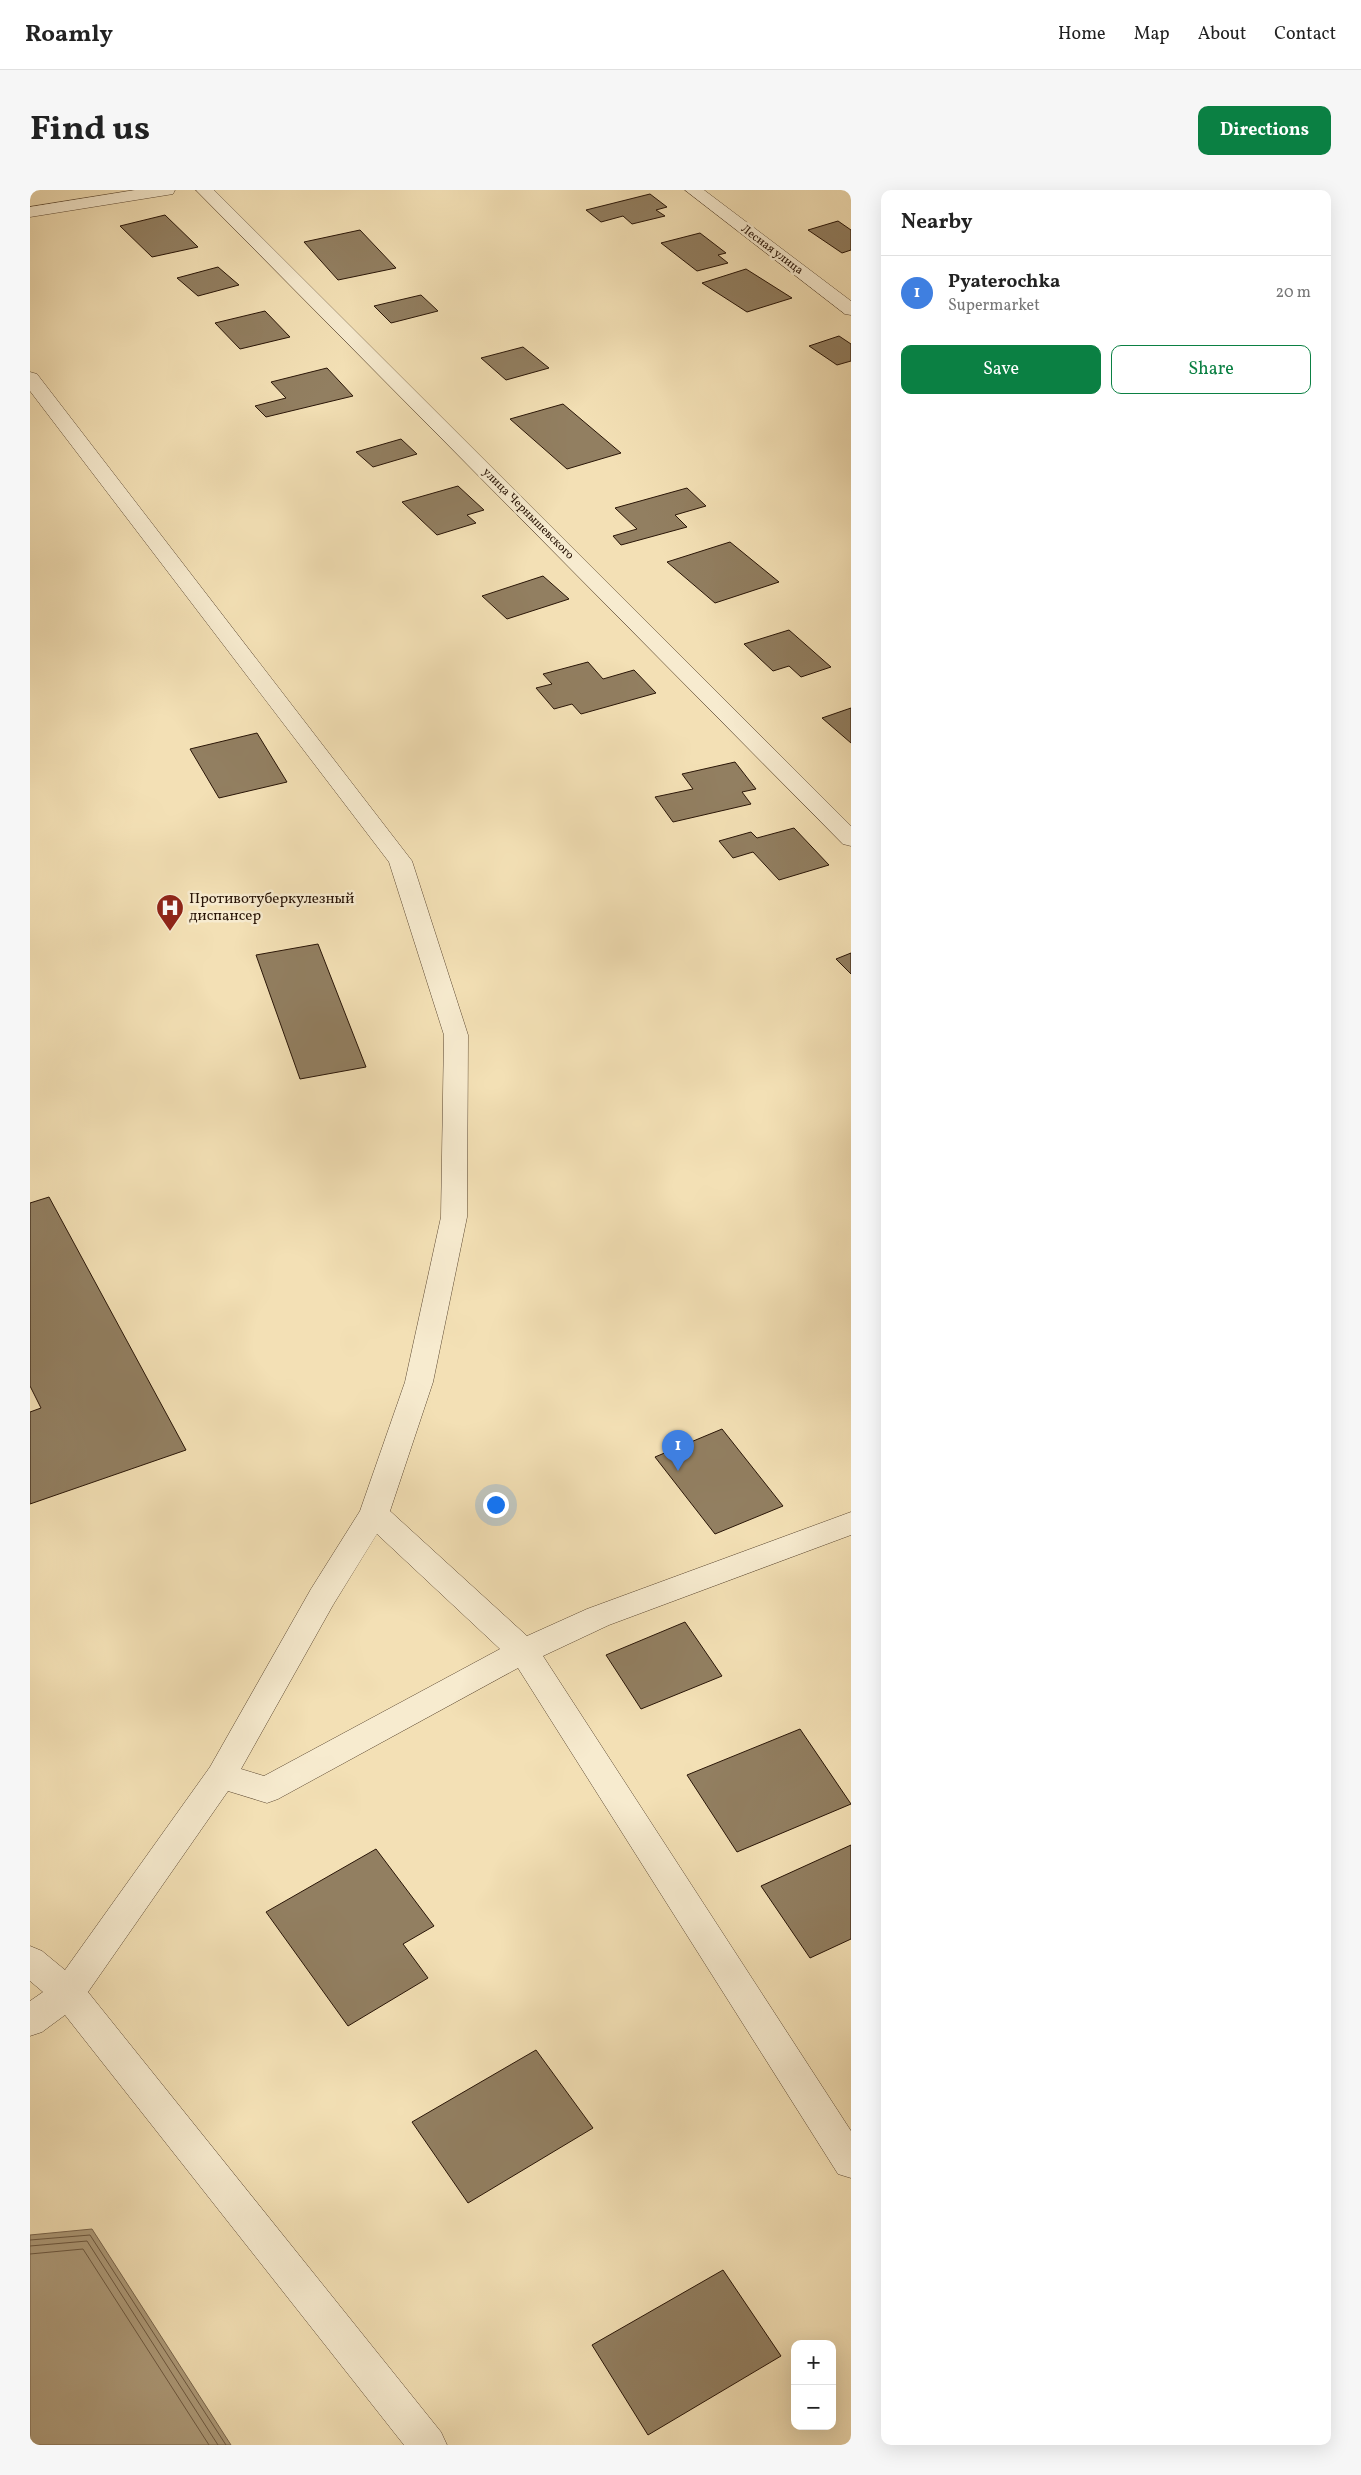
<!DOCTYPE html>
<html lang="en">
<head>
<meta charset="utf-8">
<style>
	:root { --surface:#fff; --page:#f6f6f6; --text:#222; --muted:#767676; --line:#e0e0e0; --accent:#0b8043 }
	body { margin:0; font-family:Vollkorn,serif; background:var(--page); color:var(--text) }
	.controls { position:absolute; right:15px; bottom:15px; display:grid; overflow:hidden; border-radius:10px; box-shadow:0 5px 20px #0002 }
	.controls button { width:45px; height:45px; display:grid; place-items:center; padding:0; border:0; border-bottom:1px solid var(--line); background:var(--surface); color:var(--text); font:25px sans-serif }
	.you { position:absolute; left:465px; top:1314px; width:18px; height:18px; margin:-12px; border:4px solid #fff; border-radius:50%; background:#1a73e8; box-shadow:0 0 0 8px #1a73e833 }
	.badge { display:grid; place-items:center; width:32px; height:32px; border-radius:50%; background:var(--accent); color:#fff; font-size:16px; font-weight:700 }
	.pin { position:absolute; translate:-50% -41px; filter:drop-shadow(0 1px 2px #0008) }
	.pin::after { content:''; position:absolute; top:26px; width:18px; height:15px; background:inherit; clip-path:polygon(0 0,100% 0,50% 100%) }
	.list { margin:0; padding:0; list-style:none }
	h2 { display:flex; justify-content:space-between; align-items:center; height:65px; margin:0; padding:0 20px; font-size:21px }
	h2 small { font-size:16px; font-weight:400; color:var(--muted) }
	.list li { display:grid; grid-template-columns:32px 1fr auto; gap:15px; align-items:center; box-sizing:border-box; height:75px; padding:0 20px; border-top:1px solid var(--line) }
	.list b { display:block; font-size:19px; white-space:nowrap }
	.list p { margin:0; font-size:16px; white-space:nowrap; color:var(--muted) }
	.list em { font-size:16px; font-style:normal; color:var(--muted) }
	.actions { display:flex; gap:10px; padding:15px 20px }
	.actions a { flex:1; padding:11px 0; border:1px solid var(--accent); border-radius:10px; text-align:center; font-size:18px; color:var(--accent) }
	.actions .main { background:var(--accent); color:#fff }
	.map { position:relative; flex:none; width:821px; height:2255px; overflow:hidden; border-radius:10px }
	header { display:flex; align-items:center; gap:30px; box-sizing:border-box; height:70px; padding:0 25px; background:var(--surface); border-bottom:1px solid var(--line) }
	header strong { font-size:24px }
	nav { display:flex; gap:28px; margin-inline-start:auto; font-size:18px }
	.intro { display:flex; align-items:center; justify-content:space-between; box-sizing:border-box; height:120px; padding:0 30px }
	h1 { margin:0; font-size:35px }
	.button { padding:12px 22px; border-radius:10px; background:var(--accent); color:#fff; font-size:18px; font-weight:700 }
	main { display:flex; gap:30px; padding:0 30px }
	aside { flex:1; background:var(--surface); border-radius:10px; box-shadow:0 5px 20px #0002 }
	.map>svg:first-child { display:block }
	.water { fill:#ae9b7a; stroke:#79654c }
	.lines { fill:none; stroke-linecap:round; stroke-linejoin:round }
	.shore { stroke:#6c5840; stroke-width:1 }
	.building { fill:#927f61; stroke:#291507 }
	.minor-casing { stroke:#5c4832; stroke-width:1 }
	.minor { fill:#f7ebcf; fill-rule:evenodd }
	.labels { text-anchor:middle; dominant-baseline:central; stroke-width:5; stroke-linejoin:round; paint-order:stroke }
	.far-street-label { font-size:12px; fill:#291507; stroke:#f7ebcf }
	.poi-label { font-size:15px; fill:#291507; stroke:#f7ebcf; text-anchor:start }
</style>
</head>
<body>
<header>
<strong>Roamly</strong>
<nav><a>Home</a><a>Map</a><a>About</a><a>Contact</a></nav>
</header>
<div class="intro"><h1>Find us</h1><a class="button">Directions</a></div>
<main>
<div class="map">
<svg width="821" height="2255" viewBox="0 0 821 2255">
	<rect width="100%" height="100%" fill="#f3e0b5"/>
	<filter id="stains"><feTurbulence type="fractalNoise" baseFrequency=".004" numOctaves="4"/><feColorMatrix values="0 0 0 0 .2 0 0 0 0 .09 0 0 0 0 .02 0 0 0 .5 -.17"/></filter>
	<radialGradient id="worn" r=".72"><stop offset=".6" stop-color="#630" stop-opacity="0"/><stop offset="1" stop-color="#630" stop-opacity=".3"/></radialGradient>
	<path class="water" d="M62 2039 201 2255H0V2045Z"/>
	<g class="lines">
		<path class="shore" d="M0 2050 60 2045 196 2255
			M0 2056 57 2051 188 2255
			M0 2064 53 2059 179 2255"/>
	</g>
	<path class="building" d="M620 4 637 17 626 20 635 26 602 34 593 26 571 32 556 20Z
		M135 25 168 57 122 67 90 36Z
		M808 31 821 40V60L812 63 778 40Z
		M330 40 366 78 308 90 274 52Z
		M670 43 696 63 688 65 698 73 667 81 631 53Z
		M188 77 209 95 168 106 147 88Z
		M716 79 762 108 717 122 672 93Z
		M391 105 408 121 361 133 344 116Z
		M235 121 260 147 210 159 185 133Z
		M809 146 821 154V171L807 175 779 156Z
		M493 157 519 178 476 190 451 168Z
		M297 178 323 206 236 227 225 216 256 208 241 192Z
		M533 214 591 263 537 279 480 229Z
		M371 249 387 264 343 277 326 262Z
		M428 296 454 320 437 325 446 333 407 345 372 312Z
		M657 298 676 316 645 325 657 337 591 355 583 346 607 339 585 318Z
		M700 352 749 392 685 413 637 372Z
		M513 386 539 409 477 429 452 406Z
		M759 440 801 477 771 487 759 476 743 481 714 454Z
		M558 472 573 489 604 480 626 503 551 524 542 514 524 519 506 498 522 494 513 484Z
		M821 518V553L792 528Z
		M227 543 257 592 189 608 160 559Z
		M705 572 726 599 712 602 721 614 643 632 625 607 663 599 652 584Z
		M764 638 799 675 749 690 723 662 703 668 689 651 721 642 727 648Z
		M288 754 336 877 270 889 226 765Z
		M821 763V784L806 769Z
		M19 1007 156 1260 0 1314V1222L11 1218 0 1196V1013Z
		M692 1239 753 1316 685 1344 625 1267Z
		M655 1432 692 1486 611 1519 576 1465Z
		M770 1539 821 1614 707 1662 657 1585Z
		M821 1655V1749L780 1768 731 1696Z
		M346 1659 404 1736 373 1754 398 1788 318 1836 236 1722Z
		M506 1860 563 1938 438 2013 382 1932Z
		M693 2080 751 2166 618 2245 562 2155Z"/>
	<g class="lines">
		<defs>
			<path id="minor" d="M105 0H145L143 4 137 5 0 27V17Z
				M166 0H184L821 636V656L813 654Z
				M655 0H674L821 111V125L815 124Z
				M0 182 7 184 382 671 438 845 437 1027 403 1192 360 1321 497 1446 557 1419 821 1322V1345L579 1435 513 1466 821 1941V1988L808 1984 488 1478 248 1609 237 1613 198 1601 58 1802 411 2242 417 2255H374L35 1825 12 1842 0 1846V1811L13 1802 0 1791V1756L12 1761 35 1780 180 1577 281 1399 330 1321 375 1192 411 1027 414 845 359 672 0 201ZM347 1344 470 1459 234 1586 211 1579 303 1415Z"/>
		</defs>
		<use href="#minor" class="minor-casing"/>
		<use href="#minor" class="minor"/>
	</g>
	<defs>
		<symbol id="hospital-pin" viewBox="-11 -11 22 30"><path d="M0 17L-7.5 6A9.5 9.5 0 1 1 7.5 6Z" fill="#8f2418" stroke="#f7ebcf"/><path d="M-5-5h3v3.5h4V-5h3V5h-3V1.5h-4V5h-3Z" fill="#fff"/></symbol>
	</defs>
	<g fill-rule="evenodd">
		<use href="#hospital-pin" x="124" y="702" width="32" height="43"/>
	</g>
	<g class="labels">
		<g class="far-street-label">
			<text transform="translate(742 60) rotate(37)">Лесная улица</text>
			<text transform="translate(498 324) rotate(45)">улица Чернышевского</text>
		</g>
		<g class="poi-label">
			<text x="159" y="709">Противотуберкулезный<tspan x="159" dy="17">диспансер</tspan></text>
		</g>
	</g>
	<rect width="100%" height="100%" filter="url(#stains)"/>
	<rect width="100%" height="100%" fill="url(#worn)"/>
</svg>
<div class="controls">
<button>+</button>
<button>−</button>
</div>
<div class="you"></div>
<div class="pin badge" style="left:648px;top:1281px;background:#3f7fe0">1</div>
</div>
<aside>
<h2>Nearby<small></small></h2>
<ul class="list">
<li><span class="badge" style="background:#3f7fe0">1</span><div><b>Pyaterochka</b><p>Supermarket</p></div><em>20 m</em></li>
</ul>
<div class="actions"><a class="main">Save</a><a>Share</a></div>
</aside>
</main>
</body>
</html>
